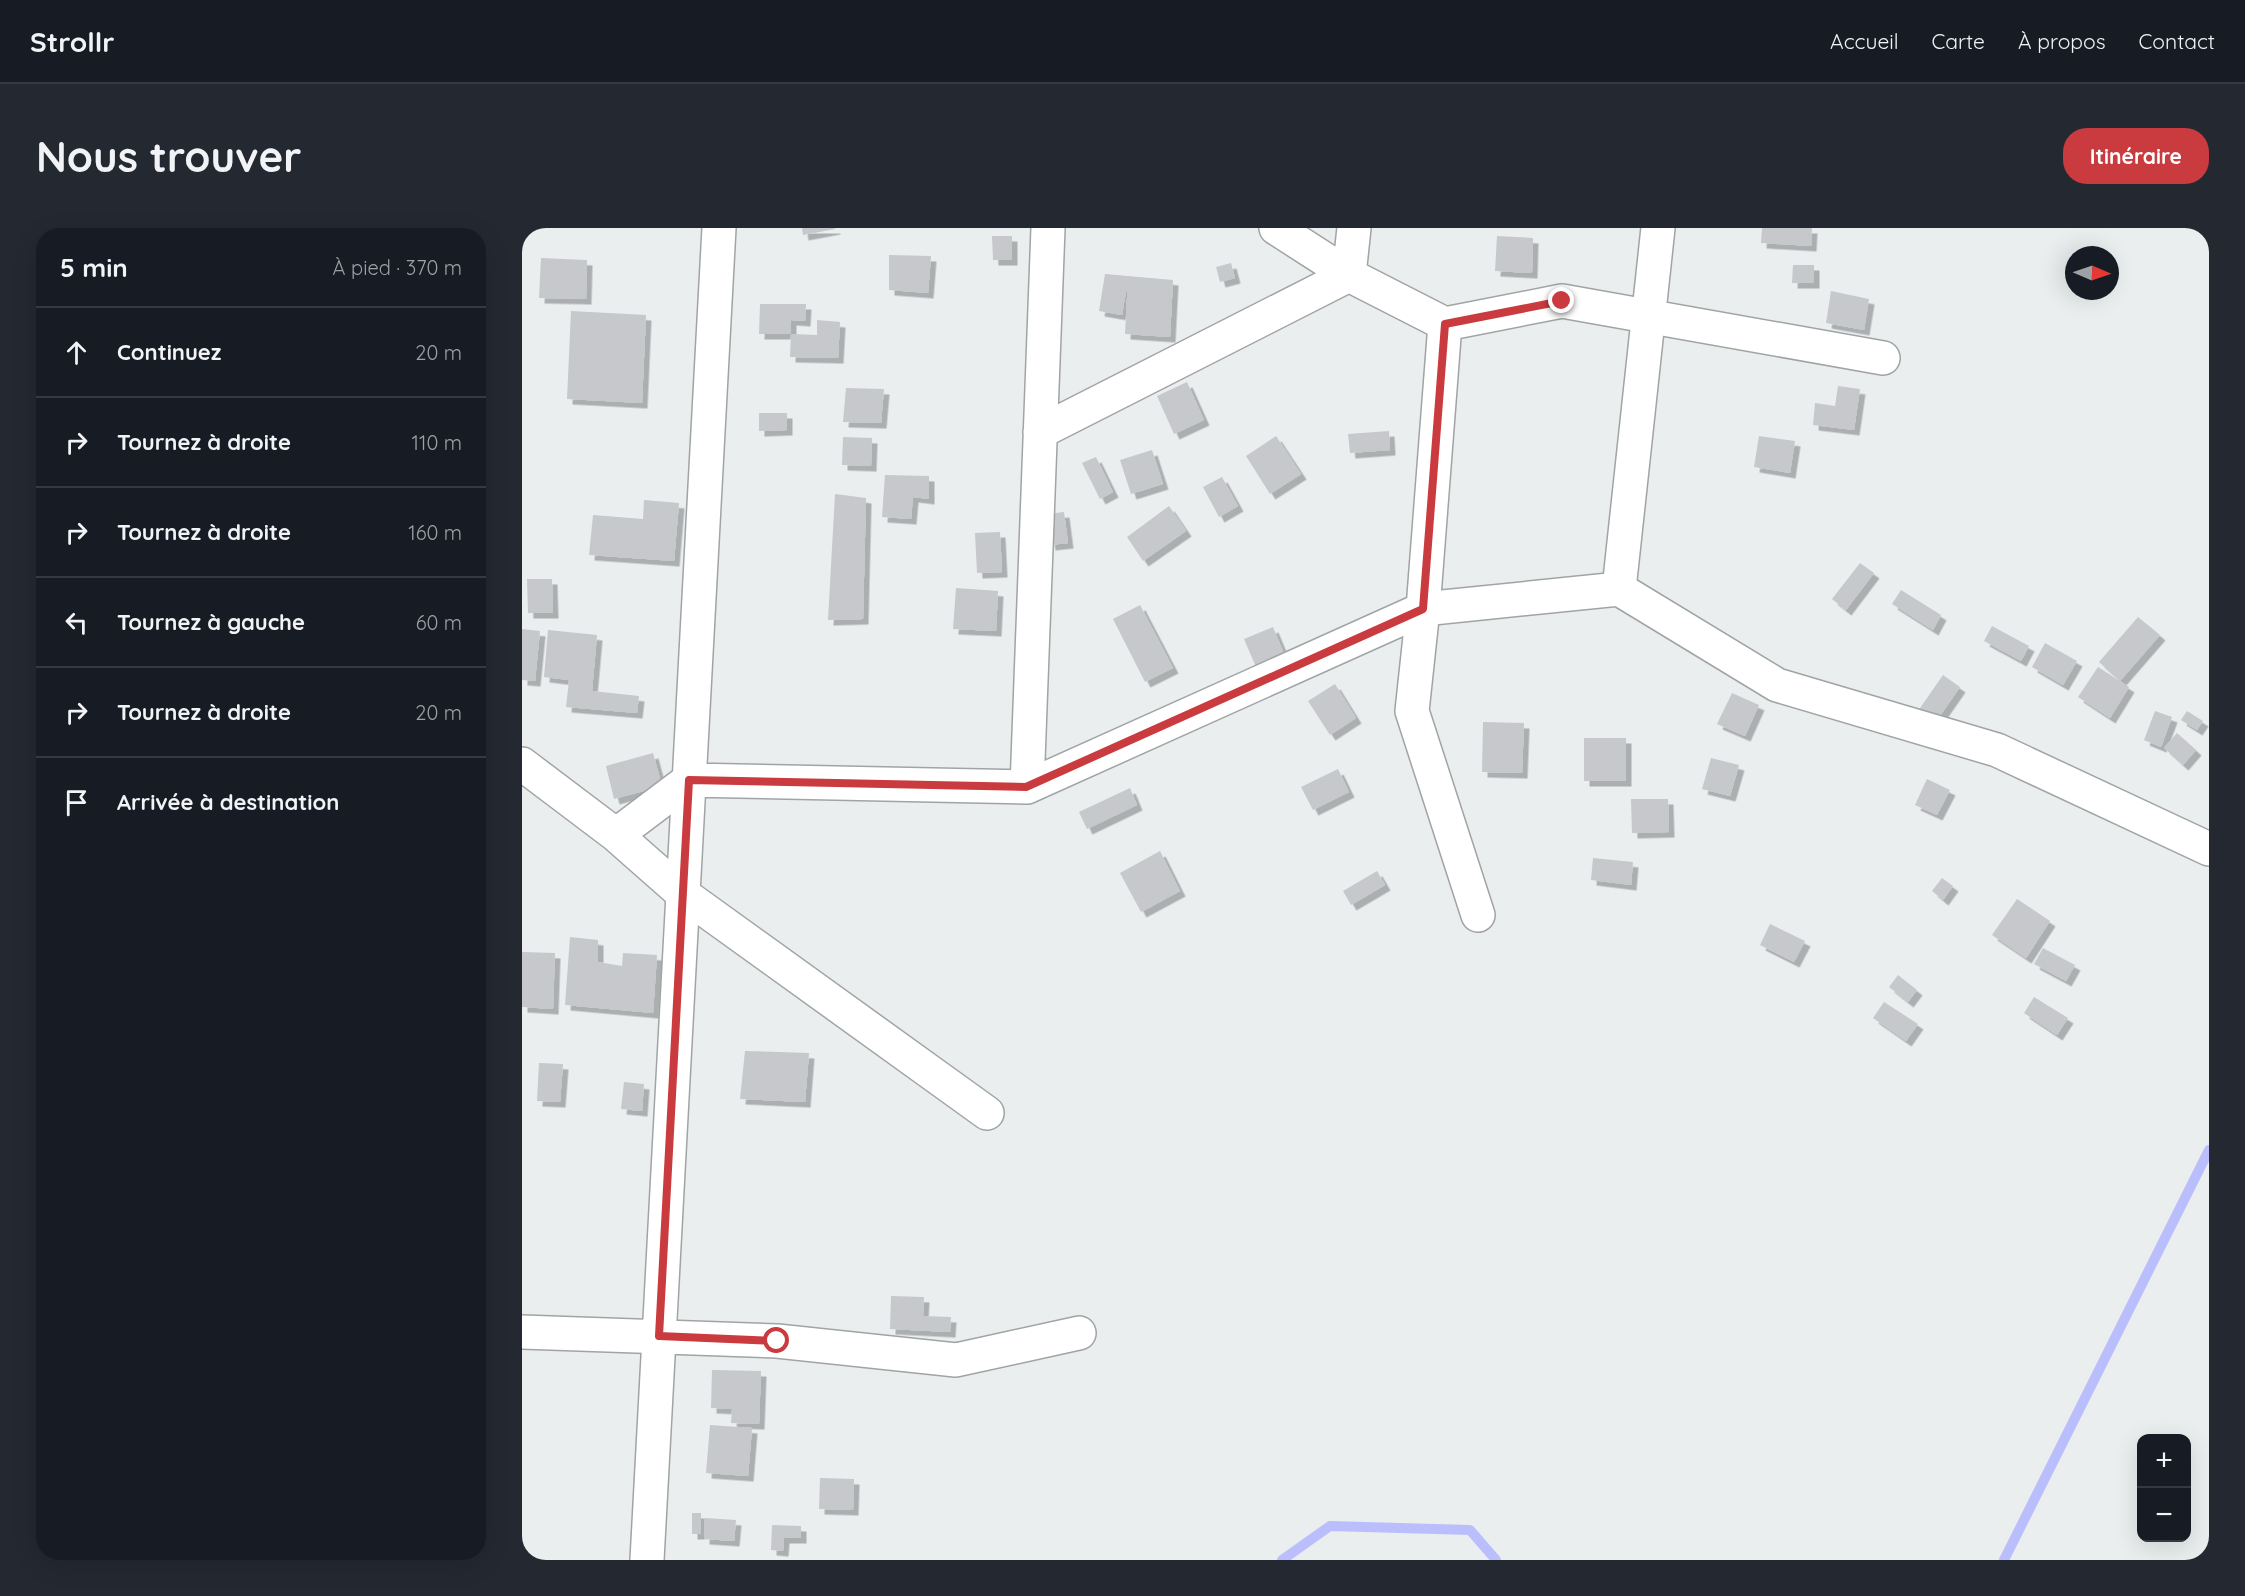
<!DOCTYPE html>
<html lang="fr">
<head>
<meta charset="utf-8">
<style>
	:root { --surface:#171b24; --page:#242831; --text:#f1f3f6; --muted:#9ea1a6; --line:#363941; --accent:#ca3b3f }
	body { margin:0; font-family:Quicksand,sans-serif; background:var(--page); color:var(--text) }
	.controls { position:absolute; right:18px; bottom:18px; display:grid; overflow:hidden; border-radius:12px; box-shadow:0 6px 24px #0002 }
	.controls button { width:54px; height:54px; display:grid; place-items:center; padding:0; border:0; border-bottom:2px solid var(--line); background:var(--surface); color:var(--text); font:30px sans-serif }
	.compass { position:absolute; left:1543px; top:18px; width:54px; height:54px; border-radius:50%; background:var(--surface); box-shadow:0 6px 24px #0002; rotate:92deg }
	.stop { position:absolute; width:18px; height:18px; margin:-14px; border:4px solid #ca3b3f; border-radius:50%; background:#fff }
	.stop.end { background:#ca3b3f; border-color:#fff; box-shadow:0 2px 6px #0008 }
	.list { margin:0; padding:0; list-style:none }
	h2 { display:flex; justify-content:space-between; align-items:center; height:78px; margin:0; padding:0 24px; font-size:26px }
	h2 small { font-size:20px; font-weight:400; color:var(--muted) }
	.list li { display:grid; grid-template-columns:39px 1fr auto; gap:18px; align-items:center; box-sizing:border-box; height:90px; padding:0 24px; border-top:2px solid var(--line) }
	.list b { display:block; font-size:22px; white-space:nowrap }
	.list em { font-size:20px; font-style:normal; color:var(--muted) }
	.icon { flex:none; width:33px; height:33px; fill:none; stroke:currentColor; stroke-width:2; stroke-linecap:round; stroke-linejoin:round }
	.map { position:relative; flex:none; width:1687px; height:1332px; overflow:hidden; border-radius:24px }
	header { display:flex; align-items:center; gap:36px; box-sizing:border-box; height:84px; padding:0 30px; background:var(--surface); border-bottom:2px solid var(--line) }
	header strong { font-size:28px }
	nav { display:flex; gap:33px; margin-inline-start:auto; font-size:21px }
	.intro { display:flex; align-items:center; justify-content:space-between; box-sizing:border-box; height:144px; padding:0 36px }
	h1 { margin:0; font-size:42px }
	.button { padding:15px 27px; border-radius:24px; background:var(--accent); color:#fff; font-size:21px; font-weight:700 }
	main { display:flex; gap:36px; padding:0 36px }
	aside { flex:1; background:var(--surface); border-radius:24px; box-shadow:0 6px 24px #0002 }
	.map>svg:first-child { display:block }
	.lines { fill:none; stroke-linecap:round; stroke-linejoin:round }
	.stream { stroke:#bbbefc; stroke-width:10 }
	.building { fill:#c6c8cb; filter:url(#shadow) }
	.minor-casing { stroke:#a0a4a5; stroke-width:36 }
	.minor { stroke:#fff; stroke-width:33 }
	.route { stroke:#ca3b3f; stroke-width:8 }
</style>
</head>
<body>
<header>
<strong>Strollr</strong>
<nav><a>Accueil</a><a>Carte</a><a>À propos</a><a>Contact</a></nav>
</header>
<div class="intro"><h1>Nous trouver</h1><a class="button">Itinéraire</a></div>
<main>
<aside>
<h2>5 min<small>À pied · 370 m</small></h2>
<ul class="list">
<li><svg class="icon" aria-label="ahead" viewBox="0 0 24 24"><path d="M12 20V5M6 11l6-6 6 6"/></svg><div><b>Continuez</b></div><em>20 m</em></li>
<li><svg class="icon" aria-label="right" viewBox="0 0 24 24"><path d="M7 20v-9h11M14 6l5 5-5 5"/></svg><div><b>Tournez à droite</b></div><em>110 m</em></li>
<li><svg class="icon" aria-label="right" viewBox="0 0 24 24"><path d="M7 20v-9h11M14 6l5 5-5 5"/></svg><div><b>Tournez à droite</b></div><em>160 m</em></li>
<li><svg class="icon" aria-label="left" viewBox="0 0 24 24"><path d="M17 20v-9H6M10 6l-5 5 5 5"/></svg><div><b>Tournez à gauche</b></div><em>60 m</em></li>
<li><svg class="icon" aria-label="right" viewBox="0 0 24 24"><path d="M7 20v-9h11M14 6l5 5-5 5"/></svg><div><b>Tournez à droite</b></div><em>20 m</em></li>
<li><svg class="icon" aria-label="arrive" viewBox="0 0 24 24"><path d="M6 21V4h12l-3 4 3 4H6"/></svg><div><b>Arrivée à destination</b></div></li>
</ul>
</aside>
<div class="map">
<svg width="1687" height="1332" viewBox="0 0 1687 1332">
	<defs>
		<filter id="shadow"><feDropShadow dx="5.5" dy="5.5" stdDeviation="0" flood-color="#0004"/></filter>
	</defs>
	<rect width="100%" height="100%" fill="#eaeeef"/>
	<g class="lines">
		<path class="stream" d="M760 1332 808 1298 948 1302 974 1332
			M1482 1332 1687 922"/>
	</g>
	<path class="building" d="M280 0H313V1L281 7Z
		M1240 0H1290L1289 18 1239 15Z
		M470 8H490V32H471Z
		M975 8 1011 10 1010 45 973 43Z
		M367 27 409 28 406 65 367 62Z
		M19 30 65 32 64 71 17 70Z
		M709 35 713 50 698 54 694 39Z
		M1271 37H1292V55H1270Z
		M583 46 651 52 648 109 603 106 606 52 600 87 577 83Z
		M1309 63 1347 71 1342 102 1304 95Z
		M238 76H284L283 93 269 92V106H237Z
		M49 83 124 87 120 175 45 171Z
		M295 92 318 94 316 130 268 129 269 106 295 107Z
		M665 154 682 192 652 206 635 168Z
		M1316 158 1338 161 1332 202 1291 197 1293 175 1313 178Z
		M324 160 362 161 359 195 321 194Z
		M237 185H265V202L237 203Z
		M867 203 868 222 828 225 826 206Z
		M754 208 779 246 748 266 724 228Z
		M1237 208 1273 213 1268 245 1232 239Z
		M321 209 350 210 349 238 320 237Z
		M630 222 641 256 609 266 598 232Z
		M574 229 591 264 578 271 560 235Z
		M363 247 407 248V271L391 269 389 291 360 289Z
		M700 249 716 278 697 289 681 259Z
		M313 266 344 270 341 391 306 392Z
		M122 272 157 275 152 333 67 327 71 287 121 291Z
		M647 278 664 303 621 333 605 309Z
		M542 284 546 315 528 317 524 286Z
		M478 304 480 344 455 345 453 305Z
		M1338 335 1352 345 1324 382 1310 371Z
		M5 351H30L31 385H6Z
		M434 360 476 363 474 403 431 401Z
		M1379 362 1419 387 1411 402 1370 376Z
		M618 377 651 440 623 454 591 391Z
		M1616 389 1638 407 1598 453 1577 434Z
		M1470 398 1507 418 1499 433 1462 413Z
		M751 399 763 428 734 439 722 411Z
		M0 401 18 403 13 453 0 452Z
		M26 402 75 407 70 463 117 468 115 485 44 479 47 452 22 449Z
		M1523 415 1555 433 1541 457 1510 439Z
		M1576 439 1607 459 1588 490 1556 469Z
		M1421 447 1438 459 1413 495 1396 483Z
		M813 456 834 490 808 507 786 473Z
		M1210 465 1237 477 1223 508 1195 496Z
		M1633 483 1650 489 1639 519 1622 512Z
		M1665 483 1681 493 1675 502 1659 492Z
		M961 494 1002 495 1000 545 960 544Z
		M1655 505 1674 522 1661 537 1642 520Z
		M1062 510H1104V553H1062Z
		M131 525 140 558 92 571 84 538Z
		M1189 530 1217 537 1208 568 1180 561Z
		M816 541 827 564 791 582 779 559Z
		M1405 551 1428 562 1415 587 1393 577Z
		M608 560 615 577 565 601 557 584Z
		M1109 571H1146L1147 604 1110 605Z
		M638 623 658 663 619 684 598 645Z
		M1071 630 1111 634 1109 657 1069 652Z
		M855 643 863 657 829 677 821 663Z
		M1420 650 1431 658 1421 672 1410 663Z
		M1495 671 1528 693 1504 730 1470 707Z
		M1248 696 1283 713 1272 734 1238 717Z
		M48 709 76 712V734L100 738 101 725 135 727 131 785 43 777Z
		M1521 720 1553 737 1544 753 1512 736Z
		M0 724 33 725 31 781 0 779Z
		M1376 747 1395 762 1386 774 1367 759Z
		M1512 769 1546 790 1535 807 1502 785Z
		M1362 774 1396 796 1384 813 1351 790Z
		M223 823 287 825 283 874 218 871Z
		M17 835 41 836 38 874 15 873Z
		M102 854 122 856 120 883 99 881Z
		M369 1068 402 1069 401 1088 429 1089 428 1104 368 1101Z
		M190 1142 239 1143 237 1196 209 1195 210 1181 189 1180Z
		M188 1197 230 1200 226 1248 184 1245Z
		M298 1250 332 1251 331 1282 297 1281Z
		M170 1285H179V1306H170Z
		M183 1290 214 1292 212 1313 182 1311Z
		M250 1297 279 1298V1310H262L261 1323 249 1322Z"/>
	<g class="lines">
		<defs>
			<path id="minor" d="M754 0 827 47 923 96 901 381 890 483 956 687
				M923 96 1040 73 1361 130
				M518 204 827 47 832 0
				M1097 361 1255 457 1475 522 1687 621
				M0 536 94 607 161 666 465 885
				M505 559 526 0
				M94 607 167 552 505 559 901 381 1097 361 1136 0
				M0 1104 255 1113 434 1132 557 1105
				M125 1332 197 0"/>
		</defs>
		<use href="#minor" class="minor-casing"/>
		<use href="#minor" class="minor"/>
	</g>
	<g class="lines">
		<path class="route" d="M255 1113 137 1108 167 552 504 559 901 381 923 96 1040 73"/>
	</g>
</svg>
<div class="controls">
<button>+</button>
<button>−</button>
</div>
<svg class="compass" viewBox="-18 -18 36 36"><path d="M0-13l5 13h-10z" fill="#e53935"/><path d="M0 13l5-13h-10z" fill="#9ea1a6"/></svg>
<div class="stop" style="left:255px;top:1113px"></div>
<div class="stop end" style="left:1040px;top:73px"></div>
</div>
</main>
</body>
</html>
